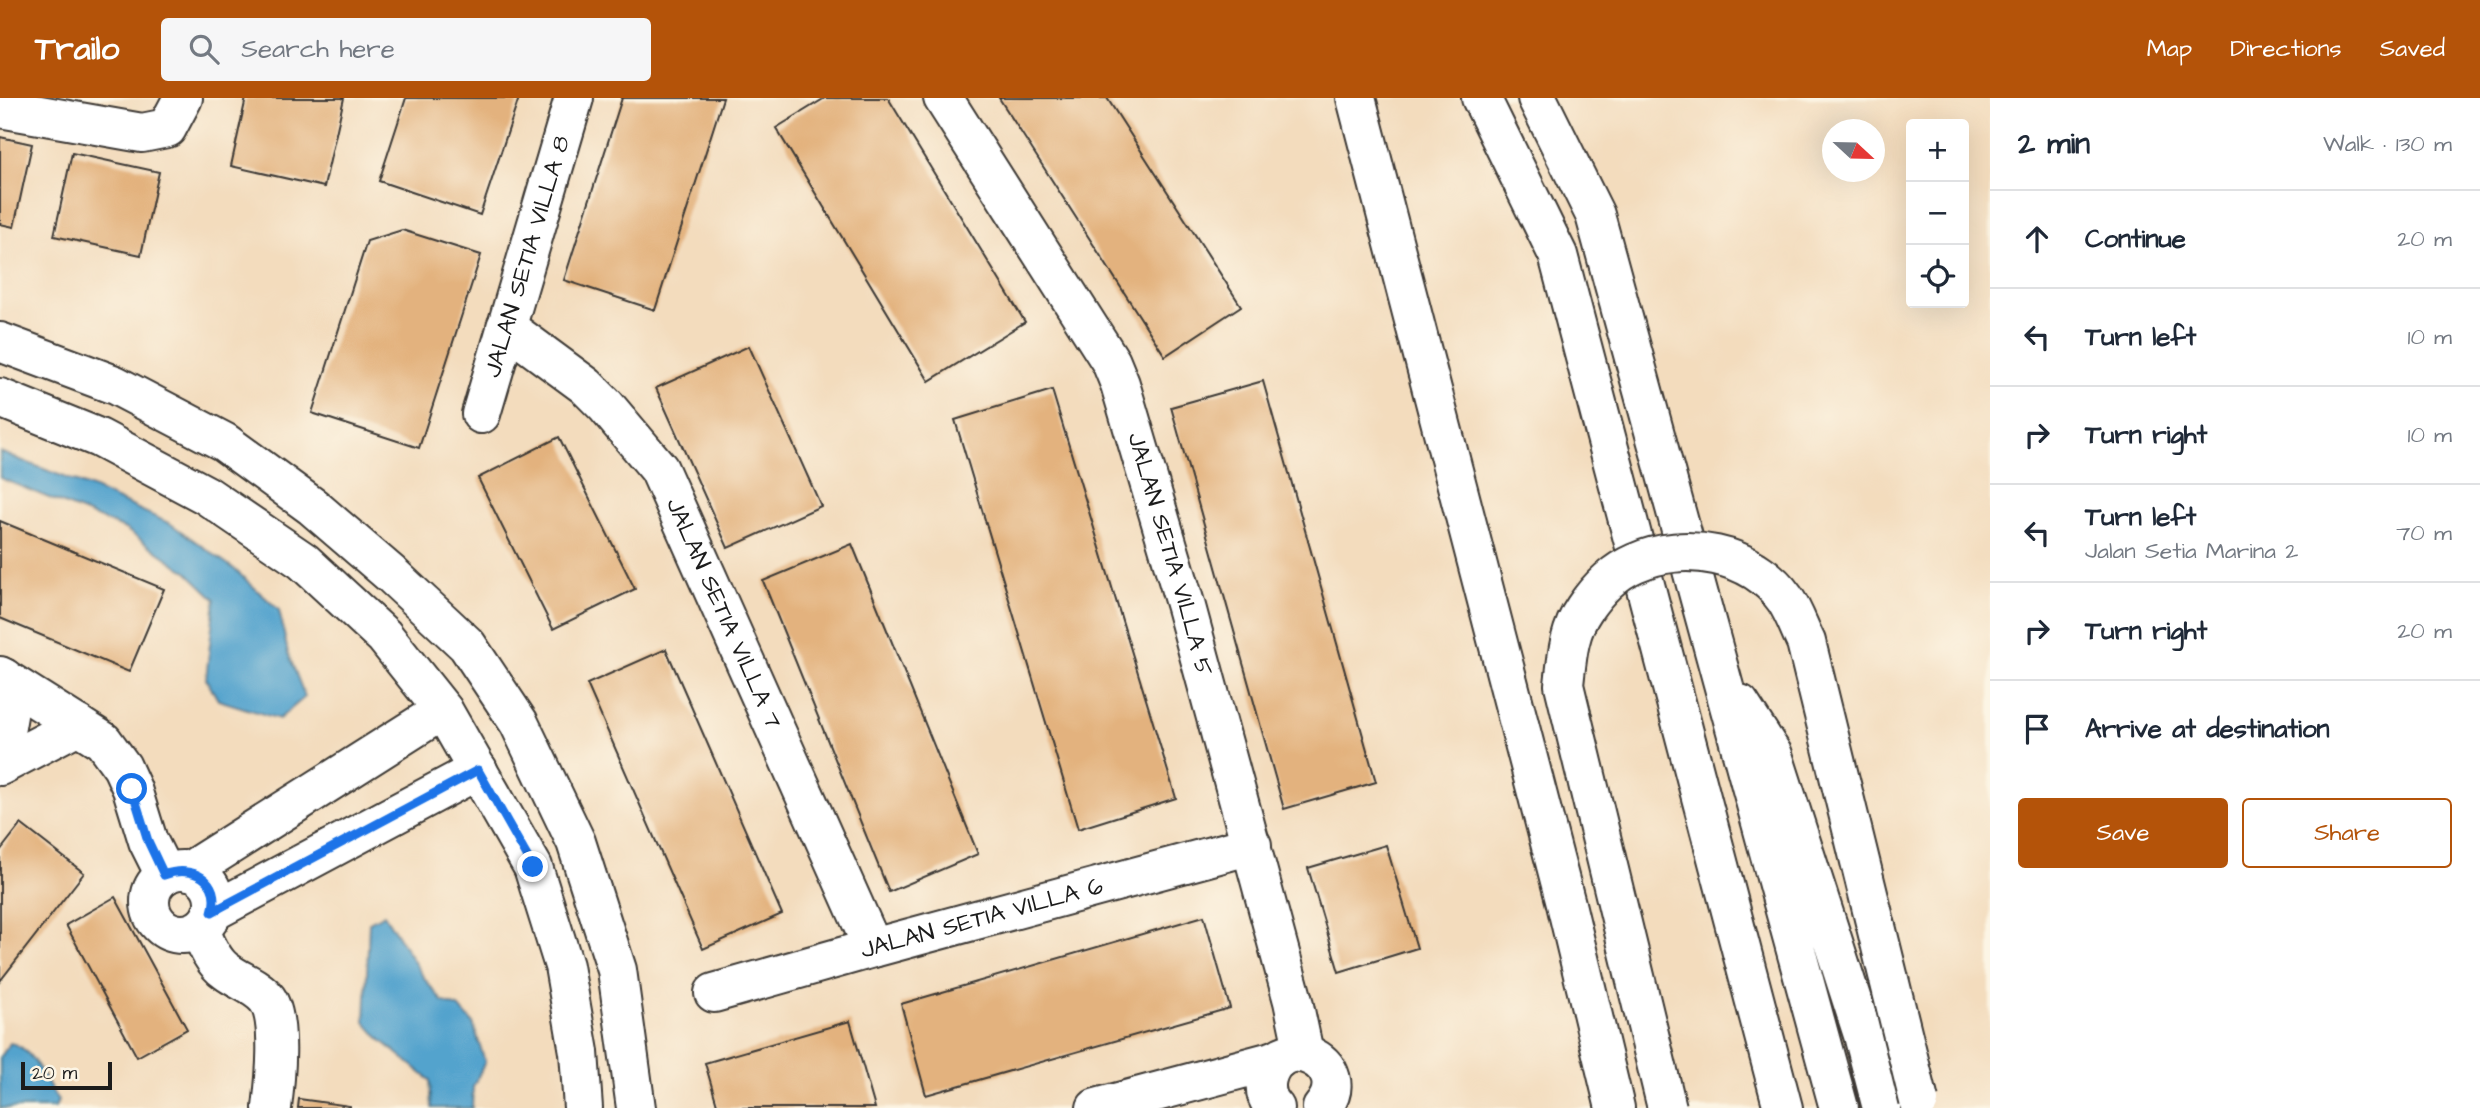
<!DOCTYPE html>
<html lang="en">
<head>
<meta charset="utf-8">
<style>
	:root { --surface:#fff; --page:#f6f6f7; --text:#1f2937; --muted:#747a83; --line:#e0e1e3; --accent:#b45309 }
	body { margin:0; font-family:"Architects Daughter",sans-serif; background:var(--page); color:var(--text) }
	.controls { position:absolute; right:21px; top:21px; display:grid; overflow:hidden; border-radius:7px; box-shadow:0 7px 28px #0002 }
	.controls button { width:63px; height:63px; display:grid; place-items:center; padding:0; border:0; border-bottom:2px solid var(--line); background:var(--surface); color:var(--text); font:35px sans-serif }
	.compass { position:absolute; left:1822px; top:21px; width:63px; height:63px; border-radius:50%; background:var(--surface); box-shadow:0 7px 28px #0002; rotate:112deg }
	.scale { position:absolute; left:21px; bottom:18px; width:91px; box-sizing:border-box; padding-left:7px; border:4px solid #1c1c1c; border-top:0; font-size:19px; line-height:24px; white-space:nowrap; color:#1c1c1c; -webkit-text-stroke:5px #fcf5e5; paint-order:stroke }
	.stop { position:absolute; width:21px; height:21px; margin:-16px; border:5px solid #1a73e8; border-radius:50%; background:#fff }
	.stop.end { background:#1a73e8; border-color:#fff; box-shadow:0 2px 7px #0008 }
	.list { margin:0; padding:0; list-style:none }
	h2 { display:flex; justify-content:space-between; align-items:center; height:91px; margin:0; padding:0 28px; font-size:30px }
	h2 small { font-size:23px; font-weight:400; color:var(--muted) }
	.list li { display:grid; grid-template-columns:46px 1fr auto; gap:21px; align-items:center; box-sizing:border-box; height:98px; padding:0 28px; border-top:2px solid var(--line) }
	.list b { display:block; font-size:26px; white-space:nowrap }
	.list p { margin:0; font-size:23px; white-space:nowrap; color:var(--muted) }
	.list em { font-size:23px; font-style:normal; color:var(--muted) }
	.actions { display:flex; gap:14px; padding:21px 28px }
	.actions a { flex:1; padding:16px 0; border:2px solid var(--accent); border-radius:7px; text-align:center; font-size:24px; color:var(--accent) }
	.actions .main { background:var(--accent); color:#fff }
	.icon { flex:none; width:38px; height:38px; fill:none; stroke:currentColor; stroke-width:2; stroke-linecap:round; stroke-linejoin:round }
	.map { position:relative; flex:none; width:1990px; height:1010px; overflow:hidden }
	header { display:flex; align-items:center; gap:42px; box-sizing:border-box; height:98px; padding:0 35px; background:var(--accent); color:#fff }
	header strong { font-size:33px }
	nav { display:flex; gap:38px; margin-inline-start:auto; font-size:24px }
	.search { width:490px; height:63px; background:var(--page); display:flex; align-items:center; gap:18px; box-sizing:border-box; padding:0 24px; border-radius:7px; color:var(--muted); font-size:26px }
	main { display:flex }
	aside { flex:1; background:var(--surface) }
	.map>svg:first-child { display:block }
	.water { fill:#52a3cd; stroke:#376074; stroke-width:2 }
	.building { fill:#e3b27e }
	.lines { fill:none; stroke-linecap:round; stroke-linejoin:round }
	.minor-casing { stroke:#3c3934; stroke-width:42 }
	.highway-casing { stroke:#3c3934; stroke-width:42 }
	.minor { stroke:#fff; stroke-width:38 }
	.highway { stroke:#fff; stroke-width:38 }
	.highway-bridge-casing { stroke:#3c3934; stroke-width:42; stroke-linecap:butt }
	.highway-bridge { stroke:#fff; stroke-width:38 }
	.route { stroke:#1a73e8; stroke-width:9 }
	.labels { text-anchor:middle; dominant-baseline:central; stroke-width:5; stroke-linejoin:round; paint-order:stroke }
	.street-label { font-size:24px; fill:#1c1c1c; stroke:#fcf5e5 }
</style>
</head>
<body>
<header>
<strong>Trailo</strong>
<div class="search"><svg class="icon" aria-label="search" viewBox="0 0 24 24"><circle cx="10" cy="10" r="6"/><path d="M15 15l6 6"/></svg>Search here</div>
<nav><a>Map</a><a>Directions</a><a>Saved</a></nav>
</header>
<main>
<div class="map">
<svg width="1990" height="1010" viewBox="0 0 1990 1010">
	<rect width="100%" height="100%" fill="#fcf5e5"/>
	<filter id="ink" filterUnits="userSpaceOnUse"><feTurbulence type="fractalNoise" baseFrequency=".0143" numOctaves="2"/><feDisplacementMap in="SourceGraphic" scale="14" xChannelSelector="R" yChannelSelector="G"/><feConvolveMatrix kernelMatrix="1 2 1 2 8 2 1 2 1" color-interpolation-filters="sRGB"/></filter>
	<filter id="wash" filterUnits="userSpaceOnUse"><feTurbulence type="fractalNoise" baseFrequency=".00686" numOctaves="4" result="noise"/><feDisplacementMap in="SourceGraphic" scale="28" xChannelSelector="R" yChannelSelector="G"/><feGaussianBlur stdDeviation="1.57" result="paint"/><feColorMatrix in="noise" values="0 0 0 0 0 0 0 0 0 0 0 0 0 0 0 0 0 1.4 0 .05"/><feComposite in="paint" operator="in"/></filter>
	<g filter="url(#wash)">
		<rect width="100%" height="100%" fill="#f3dcbd"/>
		<path class="water" d="M0 354 90 389 171 426 233 470 279 512 288 555 305 599 279 621 218 602 206 581 215 501 187 474 125 431 0 380Z
			M384 816 424 880 442 903 460 910 473 925 485 964 473 989 472 1010H432L430 982 381 942 365 924 369 824Z
			M10 945C31 947 47 986 58 1003L55 1010H0V960Z"/>
		<g id="blocks">
			<path class="building" d="M246 0H344L324 89 231 68Z
				M406 0H519L480 117 379 83Z
				M622 0H723L655 212 564 182Z
				M825 0H888L1025 224 929 283 776 30Z
				M999 0H1107L1241 208 1165 258Z
				M0 39 32 46 14 129 0 126Z
				M72 55 159 74 141 157 54 138Z
				M402 132 481 157 419 350 312 315 367 143Z
				M749 248 821 408 728 450 656 290Z
				M1263 283 1376 684 1284 711 1171 309Z
				M1052 292 1176 700 1078 731 955 322Z
				M559 339 635 491 553 531 478 380Z
				M0 423 164 491 129 574 0 520Z
				M852 446 978 756 889 794 763 483Z
				M666 551 782 816 703 851 587 586Z
				M21 726 84 775 0 883V753Z
				M1386 747 1417 850 1339 874 1308 770Z
				M115 799 187 931 137 959 66 827Z
				M1204 818 1230 910 926 997 901 906Z
				M850 923 875 1010H718L705 965Z
				M299 1001 350 1008V1010H298Z"/>
		</g>
	</g>
	<g filter="url(#ink)">
		<use href="#blocks" fill-opacity="0" stroke="#3c3934" stroke-width="2"/>
		<g class="lines">
			<defs>
				<g id="minor">
					<path id="s1" d="M943 0 1111 264 1120 286 1186 509 1293 903 1304 955"/>
					<path d="M0 10 142 35 167 30 183 0"/>
					<path id="s2" d="M506 229 586 288 606 308 659 371 873 850"/>
					<path d="M0 244 115 287 224 344 313 409 392 477 467 547 519 625 576 744 617 872 636 1010"/>
					<path d="M0 300 99 340 206 397 303 463 384 538 443 612 533 769 564 868 579 954 583 1010"/>
					<path id="s3" d="M481 316 574 0"/>
					<path d="M0 578 103 643 122 669 132 691 148 743 165 777"/>
					<path d="M0 663 8 617 4 580"/>
					<path d="M0 668 78 627"/>
					<circle cx="182" cy="804" r="32"/>
					<path d="M189 773 443 612"/>
					<path d="M212 814 478 672"/>
					<path d="M200 832C206 846 213 864 226 873 239 883 257 888 267 901 282 922 275 985 272 1010"/>
					<path id="s4" d="M714 895 873 850 1252 747"/>
					<path d="M1096 1010 1279 961"/>
					<path d="M1275 1010C1267 1002 1264 992 1267 980 1281 927 1358 968 1322 1010"/>
				</g>
				<path id="highway" d="M1356 0 1566 806 1615 1010
					M1481 0 1558 157 1783 1010
					M1537 0 1595 117 1839 1010
					M1740 606 1773 657 1863 937 1882 1010"/>
			</defs>
			<use href="#minor" class="minor-casing"/>
			<use href="#highway" class="highway-casing"/>
			<use href="#minor" class="minor"/>
			<use href="#highway" class="highway"/>
			<defs>
				<path id="highway-bridge" d="M1667 1010 1564 587C1567 561 1568 534 1584 511 1596 493 1614 474 1635 465 1684 443 1752 454 1785 501 1794 514 1799 530 1806 544L1919 1003"/>
			</defs>
			<use href="#highway-bridge" class="highway-bridge-casing"/>
			<use href="#highway-bridge" class="highway-bridge"/>
		</g>
	</g>
	<g class="lines" filter="url(#ink)">
		<path class="route" d="M132 691 148 743 164 777C192 766 222 782 212 814L478 672 533 769"/>
	</g>
	<g class="labels">
		<g class="street-label">
			<text stroke="none"><textPath href="#s3" startOffset="164">JALAN SETIA VILLA 8</textPath></text>
			<text stroke="none"><textPath href="#s1" startOffset="514">JALAN SETIA VILLA 5</textPath></text>
			<text stroke="none"><textPath href="#s2" startOffset="368">JALAN SETIA VILLA 7</textPath></text>
			<text stroke="none"><textPath href="#s4" startOffset="278">JALAN SETIA VILLA 6</textPath></text>
		</g>
	</g>
</svg>
<div class="controls">
<button>+</button>
<button>−</button>
<button><svg class="icon" aria-label="locate" viewBox="0 0 24 24"><circle cx="12" cy="12" r="6"/><path d="M12 2v4M12 18v4M2 12h4M18 12h4"/></svg></button>
</div>
<svg class="compass" viewBox="-18 -18 36 36"><path d="M0-13l5 13h-10z" fill="#e53935"/><path d="M0 13l5-13h-10z" fill="#747a83"/></svg>
<div class="scale">20 m</div>
<div class="stop" style="left:132px;top:691px"></div>
<div class="stop end" style="left:533px;top:769px"></div>
</div>
<aside>
<h2>2 min<small>Walk · 130 m</small></h2>
<ul class="list">
<li><svg class="icon" aria-label="ahead" viewBox="0 0 24 24"><path d="M12 20V5M6 11l6-6 6 6"/></svg><div><b>Continue</b></div><em>20 m</em></li>
<li><svg class="icon" aria-label="left" viewBox="0 0 24 24"><path d="M17 20v-9H6M10 6l-5 5 5 5"/></svg><div><b>Turn left</b></div><em>10 m</em></li>
<li><svg class="icon" aria-label="right" viewBox="0 0 24 24"><path d="M7 20v-9h11M14 6l5 5-5 5"/></svg><div><b>Turn right</b></div><em>10 m</em></li>
<li><svg class="icon" aria-label="left" viewBox="0 0 24 24"><path d="M17 20v-9H6M10 6l-5 5 5 5"/></svg><div><b>Turn left</b><p>Jalan Setia Marina 2</p></div><em>70 m</em></li>
<li><svg class="icon" aria-label="right" viewBox="0 0 24 24"><path d="M7 20v-9h11M14 6l5 5-5 5"/></svg><div><b>Turn right</b></div><em>20 m</em></li>
<li><svg class="icon" aria-label="arrive" viewBox="0 0 24 24"><path d="M6 21V4h12l-3 4 3 4H6"/></svg><div><b>Arrive at destination</b></div></li>
</ul>
<div class="actions"><a class="main">Save</a><a>Share</a></div>
</aside>
</main>
</body>
</html>
